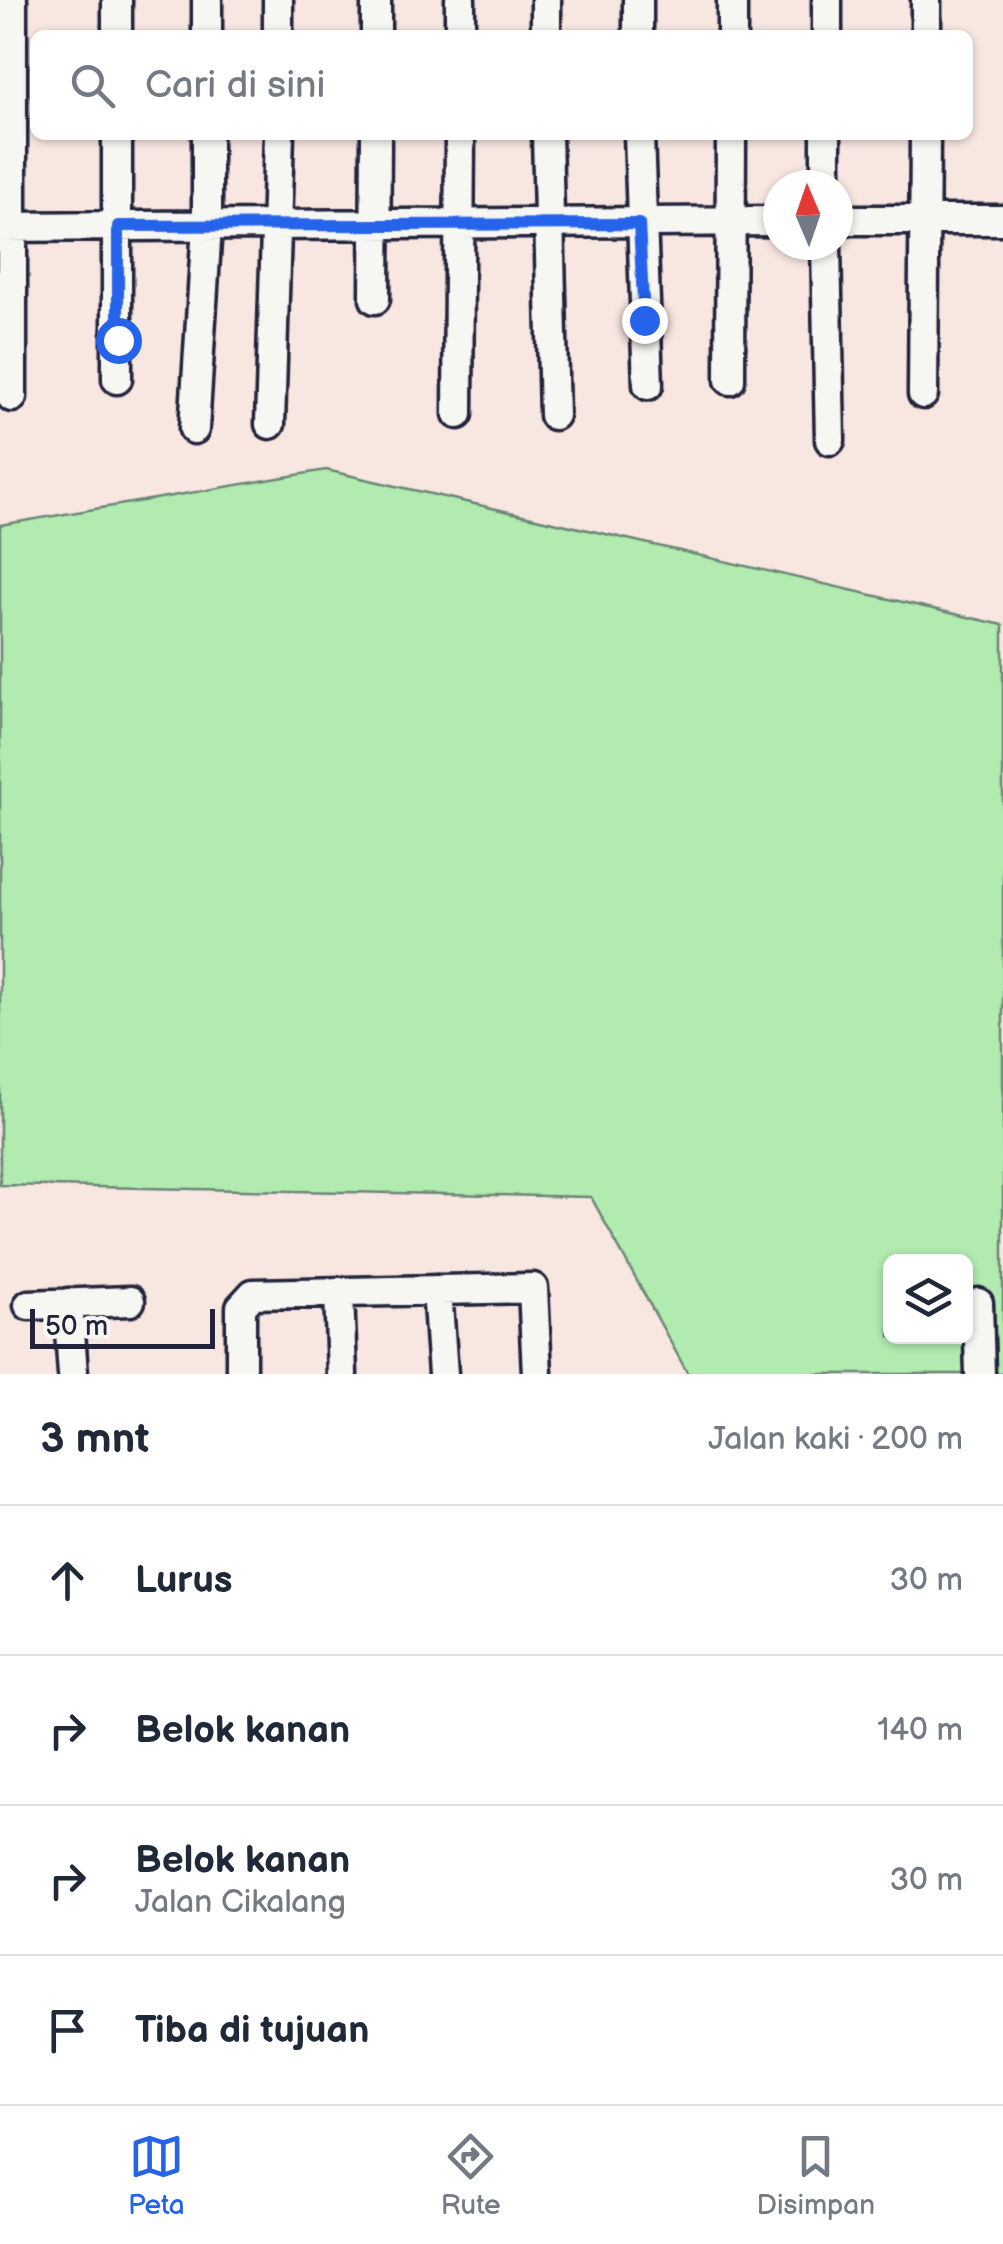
<!DOCTYPE html>
<html lang="id">
<head>
<meta charset="utf-8">
<style>
	:root { --surface:#fff; --page:#f2f2f3; --text:#1f2937; --muted:#747a83; --line:#e0e1e3; --accent:#2563eb }
	body { margin:0; font-family:"Balsamiq Sans",sans-serif; background:var(--page); color:var(--text) }
	.controls { position:absolute; right:30px; bottom:30px; display:grid; overflow:hidden; border-radius:15px; box-shadow:0 2px 8px #0004 }
	.controls button { width:90px; height:90px; display:grid; place-items:center; padding:0; border:0; border-bottom:2px solid var(--line); background:var(--surface); color:var(--text); font:50px sans-serif }
	.compass { position:absolute; left:763px; top:170px; width:90px; height:90px; border-radius:50%; background:var(--surface); box-shadow:0 2px 8px #0004; rotate:358deg }
	.scale { position:absolute; left:30px; bottom:25px; width:185px; box-sizing:border-box; padding-left:10px; border:5px solid #22223b; border-top:0; font-size:28px; line-height:35px; white-space:nowrap; color:#22223b; -webkit-text-stroke:8px #f6f6f2; paint-order:stroke }
	.stop { position:absolute; width:30px; height:30px; margin:-22px; border:8px solid #2563eb; border-radius:50%; background:#fff }
	.stop.end { background:#2563eb; border-color:#fff; box-shadow:0 2px 10px #0008 }
	.list { margin:0; padding:0; list-style:none }
	h2 { display:flex; justify-content:space-between; align-items:center; height:130px; margin:0; padding:0 40px; font-size:42px }
	h2 small { font-size:32px; font-weight:400; color:var(--muted) }
	.list li { display:grid; grid-template-columns:65px 1fr auto; gap:30px; align-items:center; box-sizing:border-box; height:150px; padding:0 40px; border-top:2px solid var(--line) }
	.list b { display:block; font-size:38px; white-space:nowrap }
	.list p { margin:0; font-size:32px; white-space:nowrap; color:var(--muted) }
	.list em { font-size:32px; font-style:normal; color:var(--muted) }
	.icon { flex:none; width:55px; height:55px; fill:none; stroke:currentColor; stroke-width:2; stroke-linecap:round; stroke-linejoin:round }
	.map { position:relative; flex:none; width:1003px; height:1374px; overflow:hidden }
	.search { position:absolute; background:var(--surface); box-shadow:0 2px 8px #0004; left:30px; right:30px; top:30px; height:110px; display:flex; align-items:center; gap:25px; box-sizing:border-box; padding:0 35px; border-radius:15px; color:var(--muted); font-size:38px }
	.sheet { height:730px; background:var(--surface) }
	nav { display:flex; justify-content:space-around; align-items:center; box-sizing:border-box; height:140px; border-top:2px solid var(--line); background:var(--surface); font-size:28px; color:var(--muted) }
	nav a { display:grid; justify-items:center; gap:5px }
	nav .on { color:var(--accent) }
	.map>svg:first-child { display:block }
	.green { fill:#b1ebb0; stroke:#6a8676; stroke-width:2.5; fill-rule:evenodd }
	.lines { fill:none; stroke-linecap:round; stroke-linejoin:round }
	.street-casing { stroke:#22223b; stroke-width:35 }
	.street { stroke:#f6f6f2; stroke-width:28 }
	.route { stroke:#2563eb; stroke-width:12 }
</style>
</head>
<body>
<div class="map">
<svg width="1003" height="1374" viewBox="0 0 1003 1374">
	<rect width="100%" height="100%" fill="#f8e6e1"/>
	<filter id="ink" filterUnits="userSpaceOnUse"><feTurbulence type="fractalNoise" baseFrequency=".01" numOctaves="2"/><feDisplacementMap in="SourceGraphic" scale="20" xChannelSelector="R" yChannelSelector="G"/><feConvolveMatrix kernelMatrix="1 2 1 2 8 2 1 2 1" color-interpolation-filters="sRGB"/></filter>
	<g filter="url(#ink)">
		<path class="green" d="M326 470 1003 625V1374H688L591 1197 0 1185V525ZM890 1262H966V1336H890Z"/>
		<g class="lines">
			<defs>
				<path id="street" d="M12 0V397
					M117 0V35
					M207 0V35
					M278 0V35
					M546 0V35
					M638 0V35
					M376 35V0
					M460 35V0
					M732 35V0
					M827 35V0
					M926 35V0
					M117 135V379
					M547 135 554 415
					M639 135 648 385
					M826 185V135
					M838 220H1003
					M0 227 778 221
					M826 245 830 440
					M375 299 376 135
					M730 380 731 135
					M923 394 925 135
					M458 414 460 135
					M270 424 279 135
					M194 429 207 226V135
					M437 1290 443 1374
					M339 1292 342 1374
					M68 1303 73 1374
					M978 1303 980 1374
					M29 1305 130 1301
					M241 1374V1307L253 1294 533 1288 537 1374"/>
			</defs>
			<use href="#street" class="street-casing"/>
			<use href="#street" class="street"/>
		</g>
	</g>
	<g class="lines" filter="url(#ink)">
		<path class="route" d="M118 340V226L639 224 644 320"/>
	</g>
</svg>
<div class="controls">
<button><svg class="icon" aria-label="layers" viewBox="0 0 24 24"><path d="M12 4l9 5-9 5-9-5zM3 14l9 5 9-5"/></svg></button>
</div>
<svg class="compass" viewBox="-18 -18 36 36"><path d="M0-13l5 13h-10z" fill="#e53935"/><path d="M0 13l5-13h-10z" fill="#747a83"/></svg>
<div class="scale">50 m</div>
<div class="stop" style="left:118px;top:340px"></div>
<div class="stop end" style="left:644px;top:320px"></div>
<div class="search"><svg class="icon" aria-label="search" viewBox="0 0 24 24"><circle cx="10" cy="10" r="6"/><path d="M15 15l6 6"/></svg>Cari di sini</div>
</div>
<section class="sheet">
<h2>3 mnt<small>Jalan kaki · 200 m</small></h2>
<ul class="list">
<li><svg class="icon" aria-label="ahead" viewBox="0 0 24 24"><path d="M12 20V5M6 11l6-6 6 6"/></svg><div><b>Lurus</b></div><em>30 m</em></li>
<li><svg class="icon" aria-label="right" viewBox="0 0 24 24"><path d="M7 20v-9h11M14 6l5 5-5 5"/></svg><div><b>Belok kanan</b></div><em>140 m</em></li>
<li><svg class="icon" aria-label="right" viewBox="0 0 24 24"><path d="M7 20v-9h11M14 6l5 5-5 5"/></svg><div><b>Belok kanan</b><p>Jalan Cikalang</p></div><em>30 m</em></li>
<li><svg class="icon" aria-label="arrive" viewBox="0 0 24 24"><path d="M6 21V4h12l-3 4 3 4H6"/></svg><div><b>Tiba di tujuan</b></div></li>
</ul>
</section>
<nav>
<a class="on"><svg class="icon" aria-label="map" viewBox="0 0 24 24"><path d="M3 6l6-2 6 2 6-2v14l-6 2-6-2-6 2zM9 4v14M15 6v14"/></svg>Peta</a>
<a><svg class="icon" aria-label="directions" viewBox="0 0 24 24"><path d="M12 3l9 9-9 9-9-9zM9 14v-3h6M13 9l2 2-2 2"/></svg>Rute</a>
<a><svg class="icon" aria-label="saved" viewBox="0 0 24 24"><path d="M7 4h10v16l-5-4-5 4z"/></svg>Disimpan</a>
</nav>
</body>
</html>
